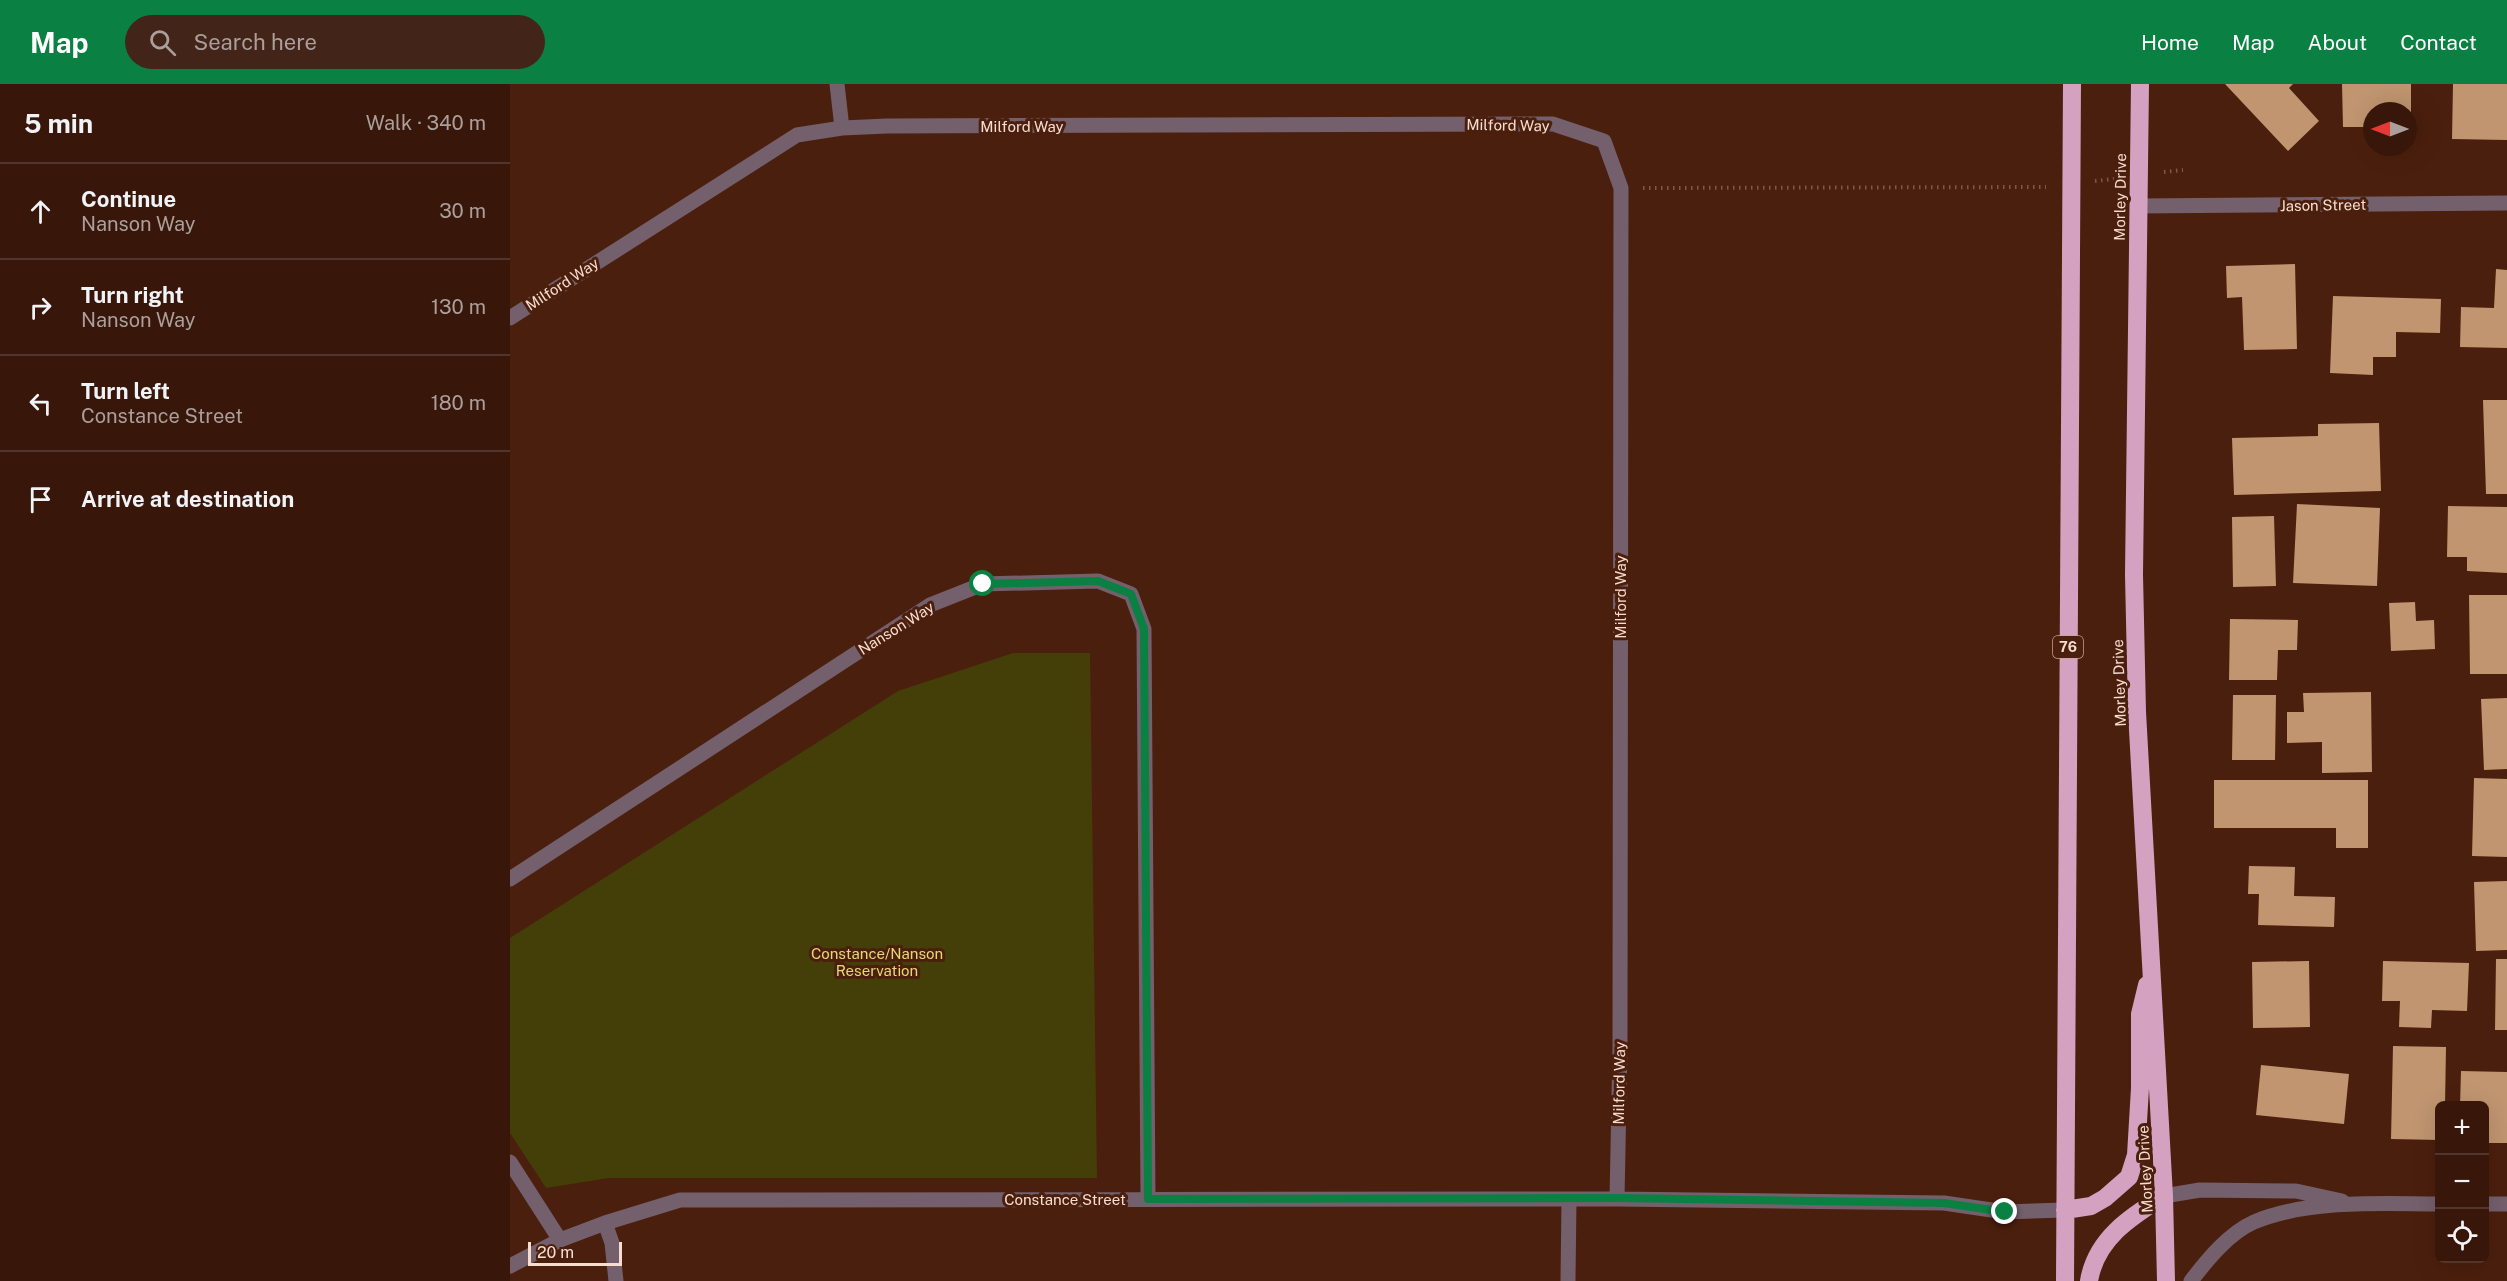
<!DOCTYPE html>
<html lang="en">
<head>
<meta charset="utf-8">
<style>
	:root { --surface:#38170a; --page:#432418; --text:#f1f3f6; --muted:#ab9f9c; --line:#52362b; --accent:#0b8043 }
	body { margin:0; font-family:"Public Sans",sans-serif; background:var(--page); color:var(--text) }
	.controls { position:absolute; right:18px; bottom:18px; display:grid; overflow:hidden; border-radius:9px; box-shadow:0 6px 24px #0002 }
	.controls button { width:54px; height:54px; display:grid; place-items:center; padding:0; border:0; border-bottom:2px solid var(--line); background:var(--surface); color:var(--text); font:30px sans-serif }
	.compass { position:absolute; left:1853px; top:18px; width:54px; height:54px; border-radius:50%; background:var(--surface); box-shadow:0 6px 24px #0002; rotate:270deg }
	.scale { position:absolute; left:18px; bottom:15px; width:94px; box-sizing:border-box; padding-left:6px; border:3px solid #f9dcd0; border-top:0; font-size:16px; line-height:21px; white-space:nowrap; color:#f9dcd0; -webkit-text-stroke:4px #4b1f0d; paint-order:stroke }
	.stop { position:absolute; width:18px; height:18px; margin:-14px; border:4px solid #0b8043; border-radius:50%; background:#fff }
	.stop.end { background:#0b8043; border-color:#fff; box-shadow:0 2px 6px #0008 }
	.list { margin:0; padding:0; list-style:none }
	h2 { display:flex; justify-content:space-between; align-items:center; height:78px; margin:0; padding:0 24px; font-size:26px }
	h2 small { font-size:20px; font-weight:400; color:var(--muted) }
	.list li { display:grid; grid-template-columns:39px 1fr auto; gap:18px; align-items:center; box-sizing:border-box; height:96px; padding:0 24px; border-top:2px solid var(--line) }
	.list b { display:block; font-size:22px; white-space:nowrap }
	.list p { margin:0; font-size:20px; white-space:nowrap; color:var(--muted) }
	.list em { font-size:20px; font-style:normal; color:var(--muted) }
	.icon { flex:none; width:33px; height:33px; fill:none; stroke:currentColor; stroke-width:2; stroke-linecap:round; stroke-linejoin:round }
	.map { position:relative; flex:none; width:1997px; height:1197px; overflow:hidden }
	header { display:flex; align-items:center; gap:36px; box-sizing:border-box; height:84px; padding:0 30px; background:var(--accent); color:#fff }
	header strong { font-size:28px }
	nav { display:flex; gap:33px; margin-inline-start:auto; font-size:21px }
	.search { width:420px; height:54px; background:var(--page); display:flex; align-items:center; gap:15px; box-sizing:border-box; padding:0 21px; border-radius:33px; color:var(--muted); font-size:22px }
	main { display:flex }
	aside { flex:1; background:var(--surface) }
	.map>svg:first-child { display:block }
	.green { fill:#443e08 }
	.building { fill:#c09570 }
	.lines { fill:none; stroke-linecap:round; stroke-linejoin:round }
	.path { stroke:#7f5848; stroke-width:4; stroke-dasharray:1.5 4.5; stroke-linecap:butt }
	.street { stroke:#745f6c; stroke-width:15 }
	.highway { stroke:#d4a2c0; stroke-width:18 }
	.route { stroke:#0b8043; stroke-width:8 }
	.labels { text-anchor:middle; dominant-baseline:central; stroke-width:6; stroke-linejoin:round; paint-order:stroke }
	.shield { fill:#4b1f0d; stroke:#c5a396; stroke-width:1.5 }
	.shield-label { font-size:14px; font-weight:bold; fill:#f9dcd0 }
	.street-label { font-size:15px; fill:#f9dcd0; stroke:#4b1f0d }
	.park-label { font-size:15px; fill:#e6d975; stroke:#4b1f0d }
</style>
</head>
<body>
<header>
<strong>Map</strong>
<div class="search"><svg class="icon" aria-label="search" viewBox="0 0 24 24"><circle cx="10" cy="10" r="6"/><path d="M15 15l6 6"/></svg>Search here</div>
<nav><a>Home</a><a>Map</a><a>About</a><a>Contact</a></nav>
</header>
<main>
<aside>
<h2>5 min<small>Walk · 340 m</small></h2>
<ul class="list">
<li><svg class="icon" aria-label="ahead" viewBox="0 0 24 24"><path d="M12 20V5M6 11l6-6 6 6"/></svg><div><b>Continue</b><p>Nanson Way</p></div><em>30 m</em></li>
<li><svg class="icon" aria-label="right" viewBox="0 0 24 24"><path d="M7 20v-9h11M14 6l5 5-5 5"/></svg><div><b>Turn right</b><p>Nanson Way</p></div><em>130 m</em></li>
<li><svg class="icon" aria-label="left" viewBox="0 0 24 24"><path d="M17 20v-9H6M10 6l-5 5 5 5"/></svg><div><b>Turn left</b><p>Constance Street</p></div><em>180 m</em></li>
<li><svg class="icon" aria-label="arrive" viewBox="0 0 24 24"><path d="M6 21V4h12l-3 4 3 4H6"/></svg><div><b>Arrive at destination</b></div></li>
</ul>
</aside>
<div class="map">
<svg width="1997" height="1197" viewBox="0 0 1997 1197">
	<rect width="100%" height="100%" fill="#4b1f0d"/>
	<path class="green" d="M503 569H580L587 1094H99L36 1104 0 1049V854L388 607Z"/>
	<path class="building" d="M1715 0H1783L1779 4 1809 37 1778 67Z
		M1832 0H1901V42H1898V27H1862V43H1833Z
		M1943 0H1997V56L1942 55Z
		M1785 180 1787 265 1734 266 1732 213 1717 214 1716 182Z
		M1986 185 1997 186V264L1950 263 1951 223 1984 224Z
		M1823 212 1931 215 1930 249 1886 248V273H1863V291L1820 289Z
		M1973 316H1997V410H1976Z
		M1869 339 1871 407 1724 411 1722 354 1808 352V340Z
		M1787 420 1870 424 1867 502 1783 499Z
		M1938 422 1997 423V489L1957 487V473H1937Z
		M1764 432 1766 502 1723 503 1722 433Z
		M1959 511H1997V590H1960Z
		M1905 518 1906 537 1924 536 1925 565 1881 567 1879 519Z
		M1720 535 1788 536 1787 566H1768L1767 596H1719Z
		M1861 608 1862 688 1812 689V658L1777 659V628H1794L1793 609Z
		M1723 611H1766L1765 676H1722Z
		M1997 614V685L1974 686 1971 615Z
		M1964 694 1997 695V773L1962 772Z
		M1704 696H1858V764H1826V744H1704Z
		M1739 782 1785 783 1784 812 1825 813 1824 843 1748 841 1749 810H1738Z
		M1997 797V866L1966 867 1964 798Z
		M1986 875H1997V946H1985Z
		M1799 877 1800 943 1743 944 1742 878Z
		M1873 877 1959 879 1957 927 1922 926 1921 944 1889 943 1890 917H1872Z
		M1883 962 1936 963 1935 1022H1930V1056L1881 1055Z
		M1751 981 1839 990 1834 1040 1746 1031Z
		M1951 987 1997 988V1059H1974V1022H1950Z"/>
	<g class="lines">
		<path class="path" d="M1654 88 1673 86
			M1585 97 1604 95
			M1133 104 1536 103"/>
		<path class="street" d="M327 0 332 44
			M1628 122 1997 119
			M0 234 287 51 332 44 377 42 1043 40 1094 57 1111 104 1110 963 1107 1115
			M0 795 420 521 473 500 588 497 621 510 634 545 638 1115
			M0 1078 50 1156
			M1654 1112 1690 1106 1786 1107 1832 1117
			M1974 1120H1997
			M95 1139 102 1159 106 1197
			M0 1182 50 1156 95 1139 170 1116 1107 1115 1434 1119 1495 1128 1555 1126
			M1058 1197 1059 1115
			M1681 1197C1697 1176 1719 1149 1744 1138 1799 1115 1871 1120 1930 1120"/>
		<path class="highway" d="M1630 0 1624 491 1627 628 1654 1112 1656 1197
			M1555 1126 1581 1122 1595 1114 1619 1093 1626 1071 1630 1004V930L1637 901
			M1555 1197 1562 0
			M1579 1197C1586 1155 1620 1133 1654 1112"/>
	</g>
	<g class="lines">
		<path class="route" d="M473 500 588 497 621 510 634 545 638 1115 1107 1114 1434 1119 1495 1128"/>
	</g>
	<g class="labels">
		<rect class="shield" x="1543" y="552" width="30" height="22" rx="4.5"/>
		<g class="shield-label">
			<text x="1558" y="563">76</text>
		</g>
		<g class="street-label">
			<text transform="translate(998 41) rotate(1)">Milford Way</text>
			<text x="512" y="42">Milford Way</text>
			<text transform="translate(1610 113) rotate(-89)">Morley Drive</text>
			<text transform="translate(1813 121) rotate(-1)">Jason Street</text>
			<text transform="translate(52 200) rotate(-33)">Milford Way</text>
			<text transform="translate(1110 513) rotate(-90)">Milford Way</text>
			<text transform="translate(386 544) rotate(-32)">Nanson Way</text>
			<text transform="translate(1609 599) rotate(-92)">Morley Drive</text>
			<text transform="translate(1109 999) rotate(-89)">Milford Way</text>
			<text transform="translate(1635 1085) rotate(-93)">Morley Drive</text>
			<text x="555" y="1115">Constance Street</text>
		</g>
		<g class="park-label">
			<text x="367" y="869">Constance/Nanson<tspan x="367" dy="17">Reservation</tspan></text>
		</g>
	</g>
</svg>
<div class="controls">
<button>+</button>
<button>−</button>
<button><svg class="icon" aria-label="locate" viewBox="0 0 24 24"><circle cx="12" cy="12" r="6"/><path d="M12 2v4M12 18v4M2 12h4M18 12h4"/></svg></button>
</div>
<svg class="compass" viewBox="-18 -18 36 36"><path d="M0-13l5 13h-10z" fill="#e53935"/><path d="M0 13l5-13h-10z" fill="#ab9f9c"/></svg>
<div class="scale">20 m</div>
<div class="stop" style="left:473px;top:500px"></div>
<div class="stop end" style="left:1495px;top:1128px"></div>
</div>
</main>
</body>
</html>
